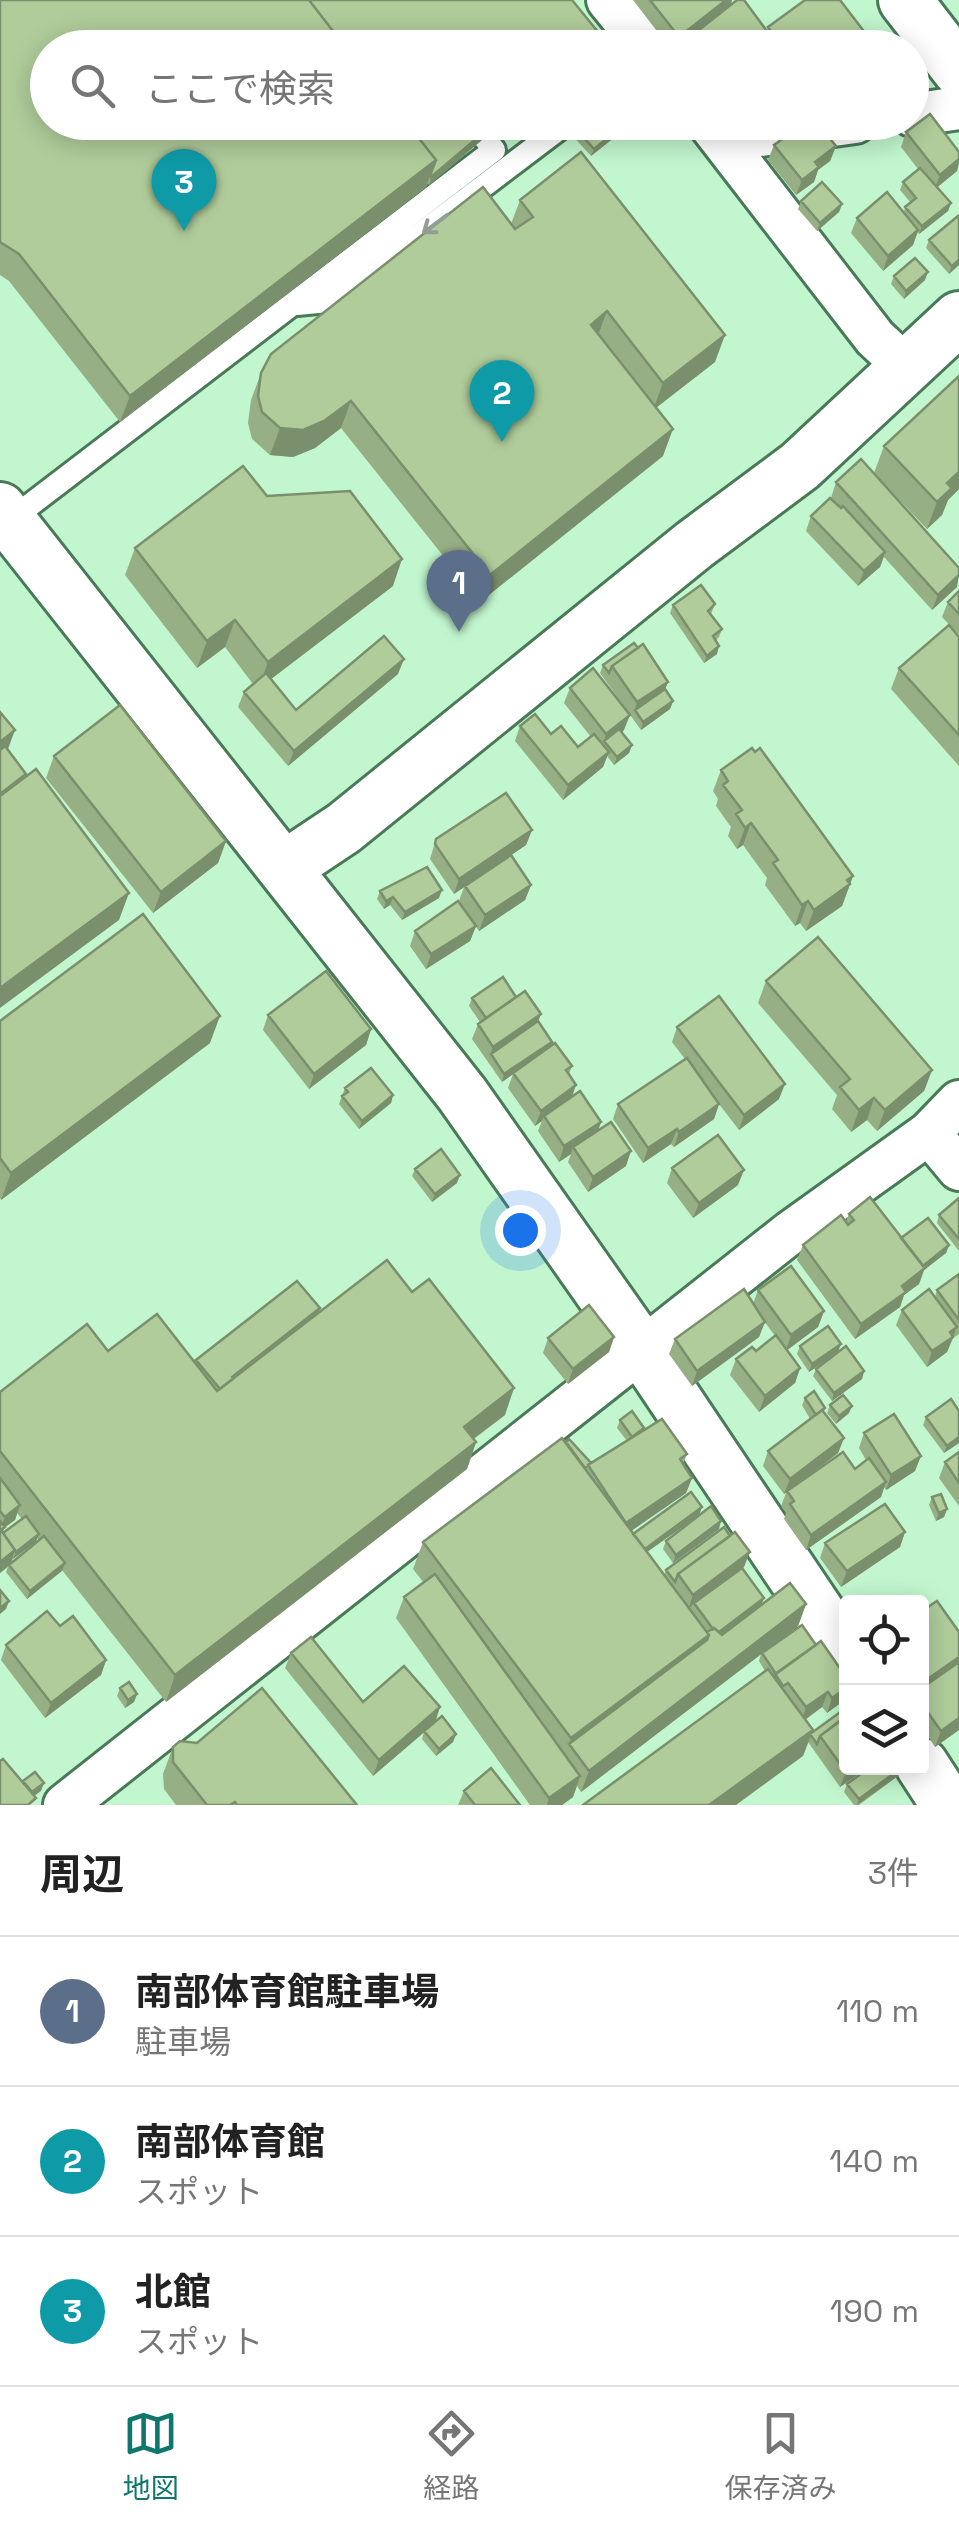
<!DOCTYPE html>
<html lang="ja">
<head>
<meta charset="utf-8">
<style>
	:root { --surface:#fff; --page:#f6f6f6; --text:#222; --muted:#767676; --line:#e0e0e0; --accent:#0f766e }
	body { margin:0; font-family:"Space Grotesk","Noto Sans JP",sans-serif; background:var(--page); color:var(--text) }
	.controls { position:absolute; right:30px; bottom:30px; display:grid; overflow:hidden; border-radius:10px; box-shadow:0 5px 25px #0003 }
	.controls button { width:90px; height:90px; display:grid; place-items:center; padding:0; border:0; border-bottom:2px solid var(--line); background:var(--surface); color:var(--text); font:50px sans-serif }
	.you { position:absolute; left:520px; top:1230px; width:35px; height:35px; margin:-25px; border:8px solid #fff; border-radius:50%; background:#1a73e8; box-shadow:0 0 0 15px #1a73e833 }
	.badge { display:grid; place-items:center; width:65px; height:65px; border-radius:50%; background:var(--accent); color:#fff; font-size:32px; font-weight:700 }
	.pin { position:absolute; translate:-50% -82px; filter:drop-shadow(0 2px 5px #0008) }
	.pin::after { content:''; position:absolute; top:52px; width:35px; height:30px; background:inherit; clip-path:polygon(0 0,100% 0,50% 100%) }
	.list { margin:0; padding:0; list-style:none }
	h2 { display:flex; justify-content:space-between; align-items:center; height:130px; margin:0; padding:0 40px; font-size:42px }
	h2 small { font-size:32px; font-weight:400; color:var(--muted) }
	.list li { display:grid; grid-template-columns:65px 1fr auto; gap:30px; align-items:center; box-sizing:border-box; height:150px; padding:0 40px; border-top:2px solid var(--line) }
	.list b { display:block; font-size:38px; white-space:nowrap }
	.list p { margin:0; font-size:32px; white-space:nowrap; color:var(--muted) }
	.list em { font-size:32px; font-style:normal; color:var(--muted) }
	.icon { flex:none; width:55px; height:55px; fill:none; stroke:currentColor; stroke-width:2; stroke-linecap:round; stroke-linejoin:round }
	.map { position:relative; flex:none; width:959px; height:1805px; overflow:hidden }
	.search { position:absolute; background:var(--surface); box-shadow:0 5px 25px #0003; left:30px; right:30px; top:30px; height:110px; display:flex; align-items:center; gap:25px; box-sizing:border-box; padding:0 35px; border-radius:55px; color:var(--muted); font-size:38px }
	.sheet { height:580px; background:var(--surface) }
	nav { display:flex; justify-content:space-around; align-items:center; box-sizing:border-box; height:140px; border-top:2px solid var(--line); background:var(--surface); font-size:28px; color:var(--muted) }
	nav a { display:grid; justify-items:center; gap:5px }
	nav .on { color:var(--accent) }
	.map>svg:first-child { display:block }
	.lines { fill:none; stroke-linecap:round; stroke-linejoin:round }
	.service-casing { stroke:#497956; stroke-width:28 }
	.minor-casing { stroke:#497956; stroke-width:48 }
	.tertiary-casing { stroke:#497956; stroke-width:58 }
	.service { stroke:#fff; stroke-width:22 }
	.minor { stroke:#fff; stroke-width:42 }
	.tertiary { stroke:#fff; stroke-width:52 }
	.wall { fill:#96af84; fill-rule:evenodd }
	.shaded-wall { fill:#7a8f6c }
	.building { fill:#afcc9a; stroke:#7a8f6c; stroke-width:2.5 }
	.oneway { stroke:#929d95 }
</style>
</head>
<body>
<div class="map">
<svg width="959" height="1805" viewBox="0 0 959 1805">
	<rect width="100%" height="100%" fill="#c1f6ce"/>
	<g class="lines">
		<defs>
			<path id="service" d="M297 304 328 301 348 289 568 122
				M9 521 494 150 476 127"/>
			<path id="minor" d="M608 0 647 48
				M912 115 959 108
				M708 122 875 338 906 367
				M723 140 855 122
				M929 1133 959 1169
				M65 1805 791 1232 929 1133 959 1102"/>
			<path id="tertiary" d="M905 0 959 70
				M0 509 462 1094 642 1350 846 1654
				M284 868 344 828 694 545 800 466 959 318
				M922 1765 948 1805"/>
		</defs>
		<use href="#service" class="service-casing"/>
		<use href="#minor" class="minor-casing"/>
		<use href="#tertiary" class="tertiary-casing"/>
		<use href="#service" class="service"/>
		<use href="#minor" class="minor"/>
		<use href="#tertiary" class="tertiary"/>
	</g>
	<path class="wall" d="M0 0 603 38 600 46 48 48 503 122 429 185 428 183 426 187 120 422 9 281 0 275Z
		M633 0H732L731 5 767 31 768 27 866 34 861 48H682L683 45 680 48H670Z
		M560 122H631L630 125 591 156Z
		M906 132 959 152V165L957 171 937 187 951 203 948 211 919 234 918 232 913 245 883 271 851 233 857 218 904 212 905 207 911 203 900 190 903 182 918 169 901 147Z
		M808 133 836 146 830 161 818 170 814 182 796 195 768 160 774 145Z
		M520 200 715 362 656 408 663 456 480 602 341 428 315 448 293 457 270 455 252 439 248 423 251 400 261 373 511 224Z
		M801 201 842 204 839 212 817 231 798 209Z
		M959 218V265L949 274 926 248 929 240Z
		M894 276 925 280 904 299 891 284Z
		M959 376V489L948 500 942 515 927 529 874 473 884 446Z
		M836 482 957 587 932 610 884 557 880 567 858 586 806 531 811 516 831 498Z
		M267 496 393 586 271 679 296 710 398 674 288 766 238 707 244 692 253 684 225 647 197 668 125 575 135 548Z
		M959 591V635L942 617 948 602Z
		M715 604 711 614 722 629 719 637 716 640 717 654 704 663 670 613 673 605Z
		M959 637V766L891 689 899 668Z
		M603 665 668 682 665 689 673 701 670 709 641 730 600 673Z
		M570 688 624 730 622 733 632 745 629 753 614 765 607 756 603 767 563 800 515 741 520 726 551 734 578 747 591 737 564 703Z
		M54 756 226 841 218 863 153 913 46 778Z
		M721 770 853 876 842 906 806 931 800 923 795 926 765 885 767 878 743 845 737 849 728 836 731 827 716 806 718 799 713 791Z
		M532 830 526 845 511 855 531 885 525 900 479 931 459 901 464 887 454 894 430 859 436 839Z
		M380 891 439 898 402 920 390 905 384 909 377 899Z
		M476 926 470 941 426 969 410 946 415 931Z
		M766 981 932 1070 924 1091 877 1131 867 1120 851 1132 832 1109 837 1095 758 1003Z
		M516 997 541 1014 538 1021 552 1042 550 1047 572 1066 569 1074 572 1097 601 1122 598 1130 626 1166 588 1192 568 1162 571 1154 559 1162 538 1131 542 1121 535 1126 508 1088 513 1074 502 1082 472 1039 478 1024 480 1022 469 1006 472 998Z
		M268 1015 371 1029 366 1045 309 1089 263 1030Z
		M0 1021 210 1043 1 1200 0 1198Z
		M677 1027 779 1099 739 1130 719 1104 714 1119 674 1147 671 1144 643 1163 613 1119 618 1104 685 1059 672 1042Z
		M345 1088 393 1095 391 1103 359 1129 339 1104Z
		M672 1168 738 1185 693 1218 667 1183Z
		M415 1169 457 1183 432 1202 412 1176Z
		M959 1198V1251L937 1223 939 1215Z
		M849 1214 901 1238 949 1245 946 1253 924 1270 919 1284 904 1295 900 1307 855 1339 797 1260 803 1245 846 1221Z
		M959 1273V1334L955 1337 954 1336 947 1352 927 1367 896 1325 902 1310 935 1297 937 1290Z
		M758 1290 824 1311 818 1327 787 1350 800 1368 795 1383 759 1412 730 1375 736 1359 756 1351 775 1336 764 1321 759 1337 692 1386 669 1354 675 1339 753 1304Z
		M320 1308 318 1314 505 1415 474 1439 476 1442 467 1469 166 1702 62 1570 27 1599 6 1572 8 1567 0 1573V1392L108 1351 195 1363 196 1360ZM17 1513 22 1519 3 1533 4 1528 15 1520ZM37 1538 39 1540 11 1563 13 1558V1559Z
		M614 1337 609 1352 568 1384 543 1353 548 1338Z
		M800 1346 838 1352 809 1372 797 1354Z
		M816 1369 864 1371 862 1379 832 1401 813 1376Z
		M805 1398 825 1408 824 1412 844 1438 838 1453 801 1482 855 1469 866 1460 859 1448 864 1433 915 1471 886 1490 884 1487 881 1497 806 1550 784 1519 786 1513 781 1506 786 1493 784 1494 763 1466 768 1451 810 1419 802 1405Z
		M830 1405 849 1413 836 1424 827 1413Z
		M959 1411V1443L944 1453 923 1425 926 1417Z
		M620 1420 644 1428 687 1454 683 1464 692 1478 686 1493 631 1531 633 1534 702 1507 699 1515 647 1552 664 1575 666 1570 744 1567 742 1569 764 1598 761 1605 806 1604 798 1626 770 1647 846 1699 827 1713 822 1707 805 1719 811 1733 839 1713 867 1768 840 1787 808 1742 803 1756 765 1671 759 1661 761 1654 581 1792 577 1786 573 1797 562 1805H530L396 1618 404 1597 424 1583 413 1569 423 1542 566 1442 591 1463 627 1441 617 1428Z
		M959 1452V1506L939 1478 945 1462Z
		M932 1497 947 1509 944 1517 936 1521 929 1505Z
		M719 1529 673 1563 663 1549 666 1541Z
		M905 1532 900 1547 841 1587 820 1558 825 1543Z
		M922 1611 959 1632V1730L935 1747 922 1727Z
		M60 1626 106 1660 101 1675 45 1718 1 1660 6 1645Z
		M291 1653 363 1702 435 1722 456 1734 453 1742 436 1756 422 1739 424 1732 373 1776 285 1668Z
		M120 1688 137 1694 134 1702 125 1708 117 1696Z
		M173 1747 357 1805H176L164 1789 163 1774Z
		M901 1768 898 1776 859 1805H854L844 1792 847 1784Z
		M464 1791 520 1805H458Z"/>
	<path class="shaded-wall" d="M726 0H732L730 7 685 41 680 48H676L679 37Z
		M866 34 861 48H847Z
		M603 38 600 46 597 48H590Z
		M496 122H503L429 185 431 177Z
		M627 122H631L630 125 591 156 594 149Z
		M771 122H800L769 127Z
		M836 146 830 161 818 170 814 182 796 195 802 180 815 162Z
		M959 159 957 171 934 190 940 175Z
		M436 160 426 187 120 422 130 396Z
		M951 203 948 211 919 234 922 226Z
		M842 204 839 212 817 231 820 223Z
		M918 230 913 245 883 271 888 256Z
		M959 260V265L949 274 952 266Z
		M928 272 925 280 904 299 906 291Z
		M607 311 597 338 591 325Z
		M725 335 715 362 653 410 663 383Z
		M351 401 341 428 315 448 293 457 270 455 280 428Z
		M673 429 663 456 480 602 490 575Z
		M959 472V489L948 500 942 515 927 529 937 502 947 483Z
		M885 552 880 567 858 586 864 571Z
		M402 559 393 586 258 689 268 662Z
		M959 575 957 587 932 610 938 595Z
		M235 620 225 647 197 668 207 641Z
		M719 646 717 654 704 663 707 656Z
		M404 659 398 674 288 766 294 751Z
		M668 682 662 697 635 710 637 702Z
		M673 701 670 709 641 730 643 722Z
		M630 715 624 730 607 744 604 741 606 734Z
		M15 730 5 757 0 761V742Z
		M632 745 629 753 614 765 617 757Z
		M609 752 603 767 563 800 568 785Z
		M751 823 743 845 737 849 745 828Z
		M532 830 526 845 454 894 459 879Z
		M226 841 218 863 153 913 161 892Z
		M853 876 842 906 806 931 814 910Z
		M531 885 525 900 479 931 485 915Z
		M442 890 439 898 402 920 405 912Z
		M129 893 119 920 0 1008V988Z
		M393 897 390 905 384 909 386 901Z
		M808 901 800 923 795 926 802 905Z
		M476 926 470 941 426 969 431 954Z
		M541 1014 535 1029 491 1054 488 1062 493 1047Z
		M220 1016 210 1043 1 1200 11 1173Z
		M371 1029 366 1045 309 1089 314 1074Z
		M552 1042 549 1049 502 1082 504 1074Z
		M932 1070 924 1091 877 1131 885 1110Z
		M785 1084 779 1099 739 1130 744 1115Z
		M576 1085 571 1100 544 1116 542 1121 535 1126 541 1111Z
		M393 1095 391 1103 359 1129 362 1121Z
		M874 1098 867 1120 851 1132 859 1110Z
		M719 1104 714 1119 674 1147 679 1132Z
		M601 1122 596 1137 573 1147 571 1154 559 1162 564 1146Z
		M677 1129 671 1144 643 1163 648 1148Z
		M631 1151 626 1166 588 1192 593 1177Z
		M744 1170 738 1185 693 1218 699 1203Z
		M460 1175 457 1183 432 1202 435 1194Z
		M949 1245 946 1253 924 1270 919 1284 904 1295 900 1307 855 1339 861 1324 921 1267Z
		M320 1308 314 1324 216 1407 232 1377Z
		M824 1311 818 1327 786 1351 791 1335Z
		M765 1322 759 1337 692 1386 697 1371Z
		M957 1327 947 1352 927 1367 932 1351 950 1332Z
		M614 1337 609 1352 568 1384 573 1369Z
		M841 1344 838 1352 809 1372 812 1364Z
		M800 1368 795 1383 759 1412 765 1396Z
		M864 1371 862 1379 832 1401 834 1393Z
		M514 1388 505 1415 454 1453 464 1427Z
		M852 1406 849 1413 836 1424 839 1416Z
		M959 1437V1443L944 1453 947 1446Z
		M844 1438 838 1453 784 1494 790 1479Z
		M476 1442 467 1469 166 1702 175 1675Z
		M921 1456 915 1471 886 1490 891 1475Z
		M692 1478 686 1493 621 1538 626 1523Z
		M886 1482 881 1497 806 1550 811 1535Z
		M20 1505 15 1520 4 1528 0 1540V1530L5 1517Z
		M702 1507 699 1515 633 1562 636 1555Z
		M947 1509 944 1517 936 1521 939 1513Z
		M721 1521 719 1529 673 1563 676 1555Z
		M905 1532 900 1547 841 1587 847 1571Z
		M39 1534 36 1542 13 1559 16 1552Z
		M15 1550 10 1566 9 1565 0 1573V1562Z
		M750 1552 744 1567 695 1604 694 1603 688 1610 693 1595Z
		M65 1563 62 1571 27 1599 30 1591Z
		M764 1598 758 1614 711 1649 716 1634Z
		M9 1601 6 1609 0 1614V1608Z
		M806 1604 798 1626 581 1792 589 1771Z
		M709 1635 699 1662 569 1744 571 1738Z
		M959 1657V1668L922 1694V1683Z
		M106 1660 101 1675 45 1718 51 1703Z
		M846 1688V1699L827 1713 832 1698Z
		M828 1692 822 1707 801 1723 806 1707Z
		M137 1694 134 1702 125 1708 128 1700Z
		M440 1707 435 1723 373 1776 379 1760Z
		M959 1718V1730L935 1747 941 1731Z
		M813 1730 803 1756 736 1805H709Z
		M456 1734 453 1742 436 1756 439 1749Z
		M852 1768H867L840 1787 846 1772Z
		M901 1768 898 1776 857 1805 859 1799Z
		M580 1776 573 1797 562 1805H547L549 1798Z
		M44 1783 41 1791 29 1800 32 1792Z"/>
	<path class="building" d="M0 0H309L346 48H48V122H406L436 160 130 396 19 254 0 242Z
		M309 0H572L603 38 590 48H346Z
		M650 0H726L679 37Z
		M737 0H744L775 42 768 48H690L685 41Z
		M805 0H840L866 34 847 48H784L768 27Z
		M930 114 959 152V159L940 175 906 132Z
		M406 122H496L431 177 430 176 436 160Z
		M570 122H627L594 149Z
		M802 125 808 133 819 125 836 146 815 162 819 167 802 180 774 145Z
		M581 152 725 335 663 383 607 311 591 325 673 429 490 575 351 401 324 421 303 430 280 428 262 412 258 396 261 373 271 354 483 187 515 229 533 217 520 200Z
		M920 168 951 203 922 226 905 207 916 198 903 182Z
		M822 182 842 204 820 223 801 201Z
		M887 192 918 230 888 256 857 218Z
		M958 216 959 218V260L952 266 929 240Z
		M915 258 928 272 906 291 894 276Z
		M959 376V472L947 483 952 488 937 502 884 446Z
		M861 459 959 568V575L938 595 836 482Z
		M243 466 267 496 350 491 402 559 268 662 235 620 207 641 135 548Z
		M830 498 841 508 843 506 885 552 864 571 811 516Z
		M701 585 715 604 708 611 722 629 713 636 719 646 707 656 673 605Z
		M959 591V614L948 602Z
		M949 625 959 637V735L899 668Z
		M384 636 404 659 294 751 244 692 266 673 296 710Z
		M634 643 638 648 612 666 609 673 603 665Z
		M643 644 668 682 637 702 612 666Z
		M593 668 630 715 606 734 570 688Z
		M665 689 673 701 643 722 635 710Z
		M120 705 226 841 161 892 54 756Z
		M0 712 15 730 0 742Z
		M535 714 551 734 561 726 578 747 594 734 609 752 568 785 520 726Z
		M619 729 632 745 617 757 604 741Z
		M5 746 26 774 0 794V750Z
		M752 748 755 752 760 748 853 876 847 880 850 884 814 910 808 901 802 905 773 863 778 860 751 823 745 828 736 814 742 810 723 785 728 781 721 770Z
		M36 769 129 893 0 988V796Z
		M506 793 532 830 459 879 435 844 436 839Z
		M511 855 531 885 485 915 465 886Z
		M427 867 442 890 405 912 393 897 386 901 380 891Z
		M458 901 476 926 431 954 415 931Z
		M143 914 220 1016 11 1173 0 1158V1021Z
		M818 937 932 1070 885 1110 874 1098 859 1110 840 1087 850 1079 766 981Z
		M326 971 371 1029 314 1074 268 1015Z
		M503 977 516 997 486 1018 472 998Z
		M525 991 541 1014 493 1047 478 1024Z
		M719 996 785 1084 744 1115 677 1027Z
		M538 1021 552 1042 504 1074 491 1054Z
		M555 1043 572 1066 566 1070 576 1085 541 1111 513 1073Z
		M687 1058 719 1104 679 1132 677 1129 648 1148 618 1104Z
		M371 1068 393 1095 362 1121 342 1096 348 1092 345 1088Z
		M580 1091 601 1122 564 1146 544 1116Z
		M611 1122 631 1151 593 1177 573 1147Z
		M718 1135 744 1170 699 1203 672 1168Z
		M441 1149 460 1175 435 1194 415 1169Z
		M870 1197 925 1268 902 1286 906 1292 861 1324 803 1245 841 1215 848 1225 854 1220 849 1214Z
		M959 1198V1239L939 1215Z
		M928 1218 949 1245 923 1266 901 1238Z
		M387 1260 412 1292 429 1279 514 1388 464 1427 476 1442 175 1675 0 1451V1392L87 1324 108 1351 157 1314 217 1391Z
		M791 1266 824 1311 791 1335 758 1290Z
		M959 1274V1320L937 1290Z
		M297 1281 320 1308 232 1377 233 1379 220 1389 196 1360Z
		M744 1289 765 1322 697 1371 675 1339Z
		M929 1289 957 1327 950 1332 953 1337 932 1351 902 1310Z
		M589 1305 614 1337 573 1369 548 1338Z
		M828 1326 841 1344 812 1364 800 1346Z
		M776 1335 800 1368 765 1396 736 1359 752 1347 756 1351Z
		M846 1346 864 1371 834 1393 816 1369Z
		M814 1391 825 1408 816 1415 805 1398Z
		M843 1395 852 1406 839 1416 830 1405Z
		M951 1399 959 1411V1437L947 1446 926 1417Z
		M822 1410 844 1438 790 1479 768 1451Z
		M632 1411 644 1428 632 1437 620 1420Z
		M894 1414 921 1456 891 1475 864 1433Z
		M662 1419 687 1454 680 1459 692 1478 626 1523 588 1465Z
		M562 1438 709 1635 571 1738 423 1542Z
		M569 1439 591 1463 585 1468 566 1442Z
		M843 1452 855 1469 869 1458 886 1482 811 1535 790 1504 794 1501 787 1491Z
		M959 1452V1483L945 1462Z
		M0 1478 20 1505 5 1517 0 1511Z
		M691 1492 702 1507 645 1549 633 1534Z
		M941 1494 947 1509 939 1513 932 1497Z
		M885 1504 905 1532 847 1571 825 1543Z
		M711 1506 721 1521 676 1555 666 1541Z
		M26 1516 39 1534 16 1552 3 1533Z
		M0 1521 5 1527 1 1530 15 1550 0 1562Z
		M724 1527 730 1536 678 1574 675 1582 666 1570Z
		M735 1532 750 1552 693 1595 678 1574Z
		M44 1536 65 1563 30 1591 9 1565Z
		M742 1568 764 1598 719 1632 714 1628 713 1629 694 1603Z
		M435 1574 580 1776 549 1798 404 1597Z
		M790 1583 806 1604 589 1771 569 1744 707 1640 709 1635 707 1632 714 1628 722 1635Z
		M0 1590 9 1601 0 1608Z
		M937 1601 959 1632V1657L922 1683V1611Z
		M47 1611 60 1626 73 1616 106 1660 51 1703 6 1645Z
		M802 1625 816 1645 776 1674 762 1653Z
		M311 1637 363 1702 404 1666 440 1707 379 1760 291 1653Z
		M821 1641 846 1677V1688L832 1698 828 1692 806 1707 788 1683 783 1686 775 1674Z
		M959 1662V1718L941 1731 922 1704V1688Z
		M768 1669 813 1730 709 1805H583Z
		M129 1682 137 1694 128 1700 120 1688Z
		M262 1688 357 1805H237L235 1802 230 1805H207L173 1762V1747L180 1741 197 1743Z
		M839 1713 843 1719 820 1736 817 1744 810 1734Z
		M442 1716 456 1734 439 1749 424 1731Z
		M846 1716V1768H852L846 1772 820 1736Z
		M3 1759 36 1798 28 1805H0V1761Z
		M491 1768 520 1805H475L464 1791Z
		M869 1768H901L859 1799 847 1784Z
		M35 1772 44 1783 32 1792 23 1781Z"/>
	<defs><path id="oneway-shaft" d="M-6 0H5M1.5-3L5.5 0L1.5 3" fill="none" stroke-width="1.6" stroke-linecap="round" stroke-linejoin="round" transform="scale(2.5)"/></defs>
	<use class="oneway" href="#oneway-shaft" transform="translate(435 224) rotate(143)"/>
</svg>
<div class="controls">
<button><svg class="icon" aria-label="locate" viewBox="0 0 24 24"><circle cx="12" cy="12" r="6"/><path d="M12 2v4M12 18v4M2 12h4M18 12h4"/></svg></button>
<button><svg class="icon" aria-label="layers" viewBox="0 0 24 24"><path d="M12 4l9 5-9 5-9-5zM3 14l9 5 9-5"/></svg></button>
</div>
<div class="you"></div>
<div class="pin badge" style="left:459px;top:632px;background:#5c6f8a">1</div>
<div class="pin badge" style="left:502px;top:442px;background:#0f9aa8">2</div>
<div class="pin badge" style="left:184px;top:231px;background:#0f9aa8">3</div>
<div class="search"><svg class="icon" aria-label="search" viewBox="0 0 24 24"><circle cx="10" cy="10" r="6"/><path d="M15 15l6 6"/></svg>ここで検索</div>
</div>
<section class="sheet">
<h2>周辺<small>3件</small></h2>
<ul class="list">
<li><span class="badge" style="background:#5c6f8a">1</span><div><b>南部体育館駐車場</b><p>駐車場</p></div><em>110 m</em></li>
<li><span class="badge" style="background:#0f9aa8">2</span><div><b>南部体育館</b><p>スポット</p></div><em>140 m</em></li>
<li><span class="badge" style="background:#0f9aa8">3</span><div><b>北館</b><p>スポット</p></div><em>190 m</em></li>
</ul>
</section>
<nav>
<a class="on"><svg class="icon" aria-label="map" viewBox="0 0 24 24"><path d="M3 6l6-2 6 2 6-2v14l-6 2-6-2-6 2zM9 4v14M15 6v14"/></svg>地図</a>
<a><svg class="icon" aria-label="directions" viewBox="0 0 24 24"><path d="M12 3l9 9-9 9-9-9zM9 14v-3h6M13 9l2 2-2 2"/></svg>経路</a>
<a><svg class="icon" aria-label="saved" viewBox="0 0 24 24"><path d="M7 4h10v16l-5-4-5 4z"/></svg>保存済み</a>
</nav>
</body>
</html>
